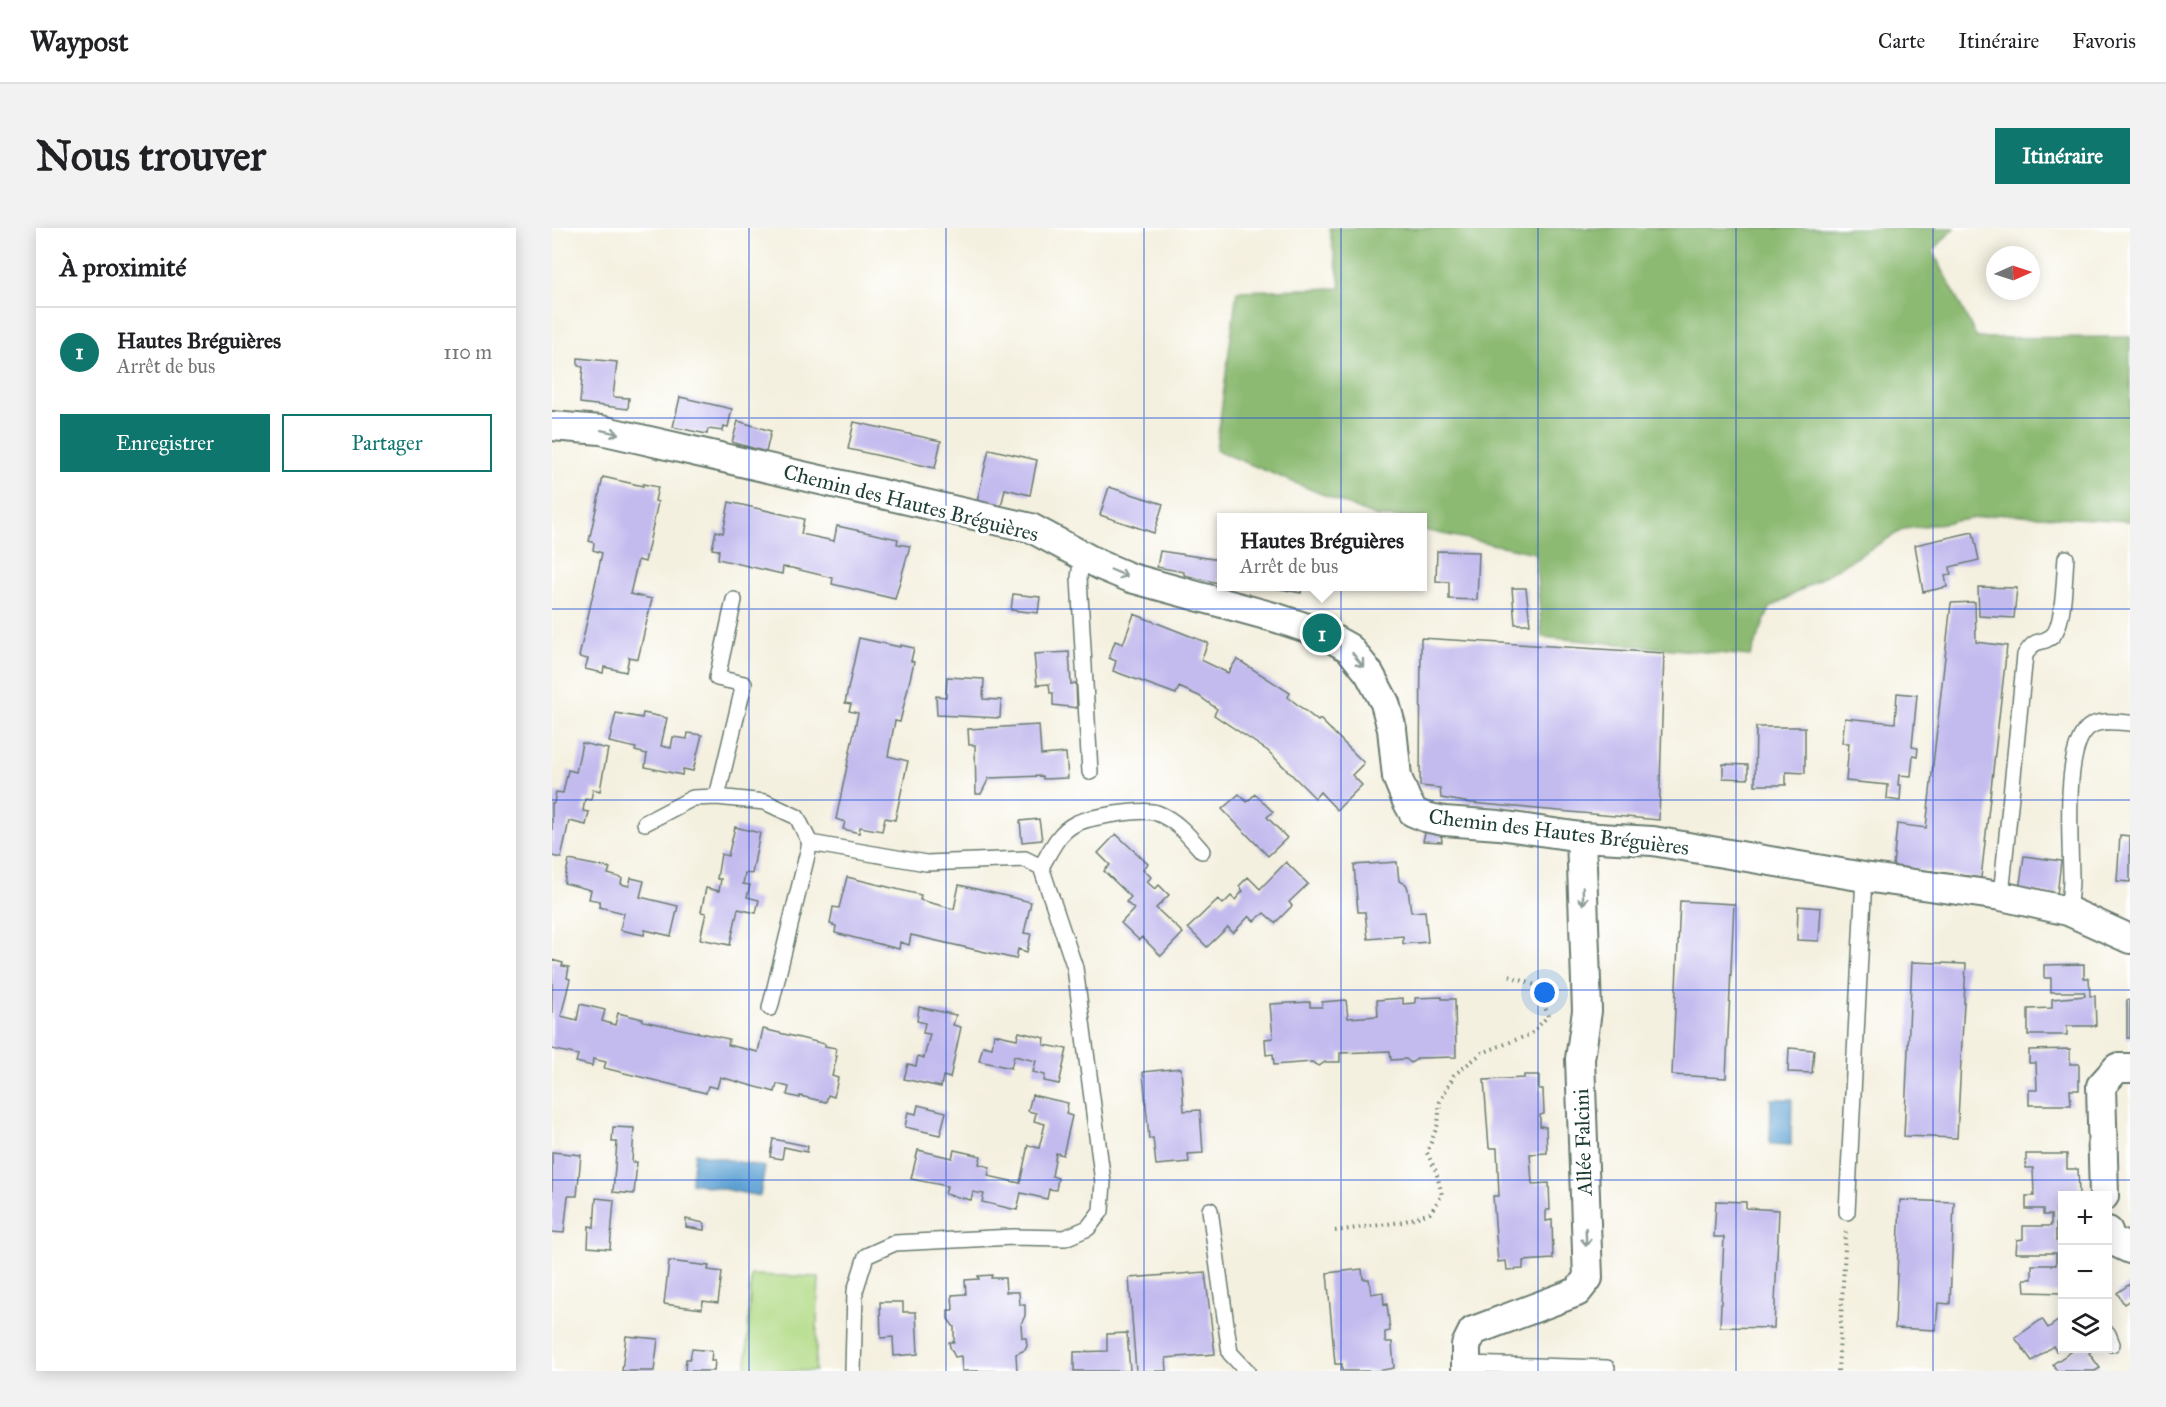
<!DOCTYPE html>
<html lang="fr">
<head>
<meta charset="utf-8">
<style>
	:root { --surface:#fff; --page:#f2f2f2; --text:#202124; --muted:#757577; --line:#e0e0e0; --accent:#0f766e }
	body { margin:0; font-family:"IM FELL Great Primer",serif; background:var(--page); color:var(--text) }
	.controls { position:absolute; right:18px; bottom:18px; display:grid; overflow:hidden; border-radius:0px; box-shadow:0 3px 15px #0003 }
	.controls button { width:54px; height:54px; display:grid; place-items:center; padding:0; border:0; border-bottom:2px solid var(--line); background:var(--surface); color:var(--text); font:30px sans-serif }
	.compass { position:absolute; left:1434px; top:18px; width:54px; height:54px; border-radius:50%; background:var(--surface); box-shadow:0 3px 15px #0003; rotate:87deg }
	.you { position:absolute; left:993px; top:765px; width:21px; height:21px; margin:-15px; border:4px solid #fff; border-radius:50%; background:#1a73e8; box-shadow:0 0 0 9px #1a73e833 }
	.badge { display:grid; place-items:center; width:39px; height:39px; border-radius:50%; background:var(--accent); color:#fff; font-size:20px; font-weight:700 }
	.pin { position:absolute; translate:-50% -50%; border:3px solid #fff; box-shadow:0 2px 6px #0006 }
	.popup { position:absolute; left:665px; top:285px; width:210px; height:78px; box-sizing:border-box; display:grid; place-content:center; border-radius:0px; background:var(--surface); filter:drop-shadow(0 2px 4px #0005); font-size:20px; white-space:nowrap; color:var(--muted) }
	.popup b { font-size:22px; color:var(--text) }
	.popup::after { content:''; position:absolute; left:50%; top:100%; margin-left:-12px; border:12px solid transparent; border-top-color:var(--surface) }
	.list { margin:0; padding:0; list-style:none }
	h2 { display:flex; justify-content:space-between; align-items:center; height:78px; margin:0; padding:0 24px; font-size:26px }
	h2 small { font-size:20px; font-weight:400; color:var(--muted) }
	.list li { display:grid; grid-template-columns:39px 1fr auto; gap:18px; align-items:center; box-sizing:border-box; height:90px; padding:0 24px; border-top:2px solid var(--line) }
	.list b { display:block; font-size:22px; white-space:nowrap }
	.list p { margin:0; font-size:20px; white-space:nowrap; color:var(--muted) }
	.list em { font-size:20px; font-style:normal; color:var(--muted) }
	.actions { display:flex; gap:12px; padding:18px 24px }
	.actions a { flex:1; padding:14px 0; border:2px solid var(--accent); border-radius:0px; text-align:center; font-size:21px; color:var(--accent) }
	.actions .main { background:var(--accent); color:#fff }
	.icon { flex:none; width:33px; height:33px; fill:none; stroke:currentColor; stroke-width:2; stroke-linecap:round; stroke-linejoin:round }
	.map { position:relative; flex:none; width:1578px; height:1143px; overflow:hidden; border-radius:0px }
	header { display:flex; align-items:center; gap:36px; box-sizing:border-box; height:84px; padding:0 30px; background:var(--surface); border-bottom:2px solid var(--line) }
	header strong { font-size:28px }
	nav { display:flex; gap:33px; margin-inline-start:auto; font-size:21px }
	.intro { display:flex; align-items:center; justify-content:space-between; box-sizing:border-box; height:144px; padding:0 36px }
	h1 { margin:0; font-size:42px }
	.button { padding:15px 27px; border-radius:0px; background:var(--accent); color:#fff; font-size:21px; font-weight:700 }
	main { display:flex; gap:36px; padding:0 36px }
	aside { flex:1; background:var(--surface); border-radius:0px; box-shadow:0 3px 15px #0003 }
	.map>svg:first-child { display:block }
	.green { fill:#b1da84; stroke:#688c5c; stroke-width:1.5 }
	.forest { fill:#8cba72; stroke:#567c53; stroke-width:1.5 }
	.water { fill:#5da1d2; stroke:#3e6f83; stroke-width:1.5 }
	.building { fill:#c3bbee }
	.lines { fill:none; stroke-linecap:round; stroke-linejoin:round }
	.service-casing { stroke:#6a7c70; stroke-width:18 }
	.minor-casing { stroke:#6a7c70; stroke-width:32 }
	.path { stroke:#6a7c70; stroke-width:4; stroke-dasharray:1.5 4.5; stroke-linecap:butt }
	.service { stroke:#fff; stroke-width:15 }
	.minor { stroke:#fff; stroke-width:28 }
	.oneway { stroke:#8f9e9a }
	.grid { fill:none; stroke:#1d4ed8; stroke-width:1.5; stroke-opacity:0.55 }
	.labels { text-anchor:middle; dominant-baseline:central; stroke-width:6; stroke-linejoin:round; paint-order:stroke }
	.street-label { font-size:21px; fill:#1f3d34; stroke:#fff }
</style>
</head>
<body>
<header>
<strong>Waypost</strong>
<nav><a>Carte</a><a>Itinéraire</a><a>Favoris</a></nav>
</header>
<div class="intro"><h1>Nous trouver</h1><a class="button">Itinéraire</a></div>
<main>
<aside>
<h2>À proximité<small></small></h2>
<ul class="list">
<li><span class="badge">1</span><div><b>Hautes Bréguières</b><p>Arrêt de bus</p></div><em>110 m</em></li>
</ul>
<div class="actions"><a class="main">Enregistrer</a><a>Partager</a></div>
</aside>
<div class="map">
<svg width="1578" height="1143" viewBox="0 0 1578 1143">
	<rect width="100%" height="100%" fill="#fff"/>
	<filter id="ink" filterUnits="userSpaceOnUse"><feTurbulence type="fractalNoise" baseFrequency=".0167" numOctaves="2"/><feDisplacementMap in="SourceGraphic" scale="12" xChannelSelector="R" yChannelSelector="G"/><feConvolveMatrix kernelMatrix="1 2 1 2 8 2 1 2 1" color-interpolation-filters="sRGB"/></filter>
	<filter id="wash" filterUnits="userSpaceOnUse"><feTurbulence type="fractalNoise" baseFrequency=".008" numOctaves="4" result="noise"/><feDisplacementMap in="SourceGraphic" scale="24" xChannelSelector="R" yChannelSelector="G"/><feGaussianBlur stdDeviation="1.35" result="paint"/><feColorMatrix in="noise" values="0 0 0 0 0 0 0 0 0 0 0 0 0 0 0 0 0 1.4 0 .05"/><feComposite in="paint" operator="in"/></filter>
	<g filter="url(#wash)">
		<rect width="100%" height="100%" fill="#f4f0df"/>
		<path class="green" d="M199 1047 267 1049 263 1143H194Z"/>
		<path class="forest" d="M777 0H1402L1381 23 1425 110 1578 109V293L1450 286 1352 301 1218 380 1198 428 990 409 983 325 871 302 870 290 825 289 664 222 685 63 789 60Z"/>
		<path class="water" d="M1219 871H1240L1239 917 1218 916Z
			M143 925 213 939 208 968 139 955Z"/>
		<g id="blocks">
			<path class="building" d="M26 130 65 134 61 169 77 170 76 181 28 175 31 139 26 138Z
				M128 169 180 181 176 199 172 198 171 203 156 201 155 206 121 199Z
				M186 193 219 203 214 224 180 214Z
				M302 194 389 213 383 240 296 221Z
				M437 221 485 232 478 267 453 261 449 279 425 274Z
				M51 249 91 258V256L106 259 103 273 106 274 93 334 86 332 78 366 100 371 86 431 77 429 74 444 52 439 51 445 33 441 36 431 27 429 50 325 41 322 42 315 37 313Z
				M557 259 611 276 602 305 548 287Z
				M177 274 252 291 249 306 282 313 285 298 346 311 345 316 358 318 343 371 280 356 281 350 240 340 231 339 230 346 166 331 167 322 160 321 164 303 171 305Z
				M1421 304 1427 332 1398 339 1399 346 1393 347 1395 359 1371 364 1363 317Z
				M608 323 668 332 666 355 632 347V344L605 339Z
				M885 323 927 324 925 372 897 371V354L884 353Z
				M714 358H750L749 365Z
				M1426 359 1465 360 1462 390 1427 388Z
				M960 360H974L978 396H963Z
				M461 366 488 369 486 385 459 382Z
				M1423 374 1424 414 1455 418 1429 650 1341 638 1345 596 1374 600 1399 375Z
				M582 386 656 415 649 432 676 445 685 431 738 465 736 469 766 493 768 491 812 535 800 547 810 557 785 582 768 564 763 570 716 523 662 487 665 481 647 468 627 459 624 466 561 443 564 433 557 430 563 413 571 416Z
				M307 410 348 419V417L362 420 359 433 362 434 348 494 343 493 336 528 356 533 343 592 333 590 330 603 308 599 307 605 291 601 293 594 284 591 306 485 297 483 299 476 293 475Z
				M869 410 1112 425 1107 592 919 575 889 570 888 560 868 558Z
				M517 424 519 456 524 455 525 480 501 477V465H498L497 456 485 457 482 426Z
				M395 449 432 451 431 471 449 472 448 490 385 487 384 468 394 469Z
				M1345 465 1365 467 1360 519 1366 520 1365 529 1361 528 1359 548 1347 547 1346 557H1349L1348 573 1335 571 1336 557 1294 553 1297 515H1290L1293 490 1343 495Z
				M64 485 90 490 91 485 115 490 109 518 119 520 121 509 135 511 136 505 150 507 141 543 131 541 130 547 93 539 95 526 83 523 84 520 57 514Z
				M487 497 489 527 514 525 516 550 491 551 490 548 437 550 429 566H424L423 517H417L416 501Z
				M1204 499H1253V545L1234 544V557H1203Z
				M30 515 56 521 50 551 48 563 41 561 39 572 33 571 31 583 37 584 34 597 17 593 9 630 0 628V575H2L4 564 11 565 16 542 24 544Z
				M1171 536 1196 537V551L1171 550Z
				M687 566 695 574 703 566 721 584 715 589 735 610 716 628 670 581Z
				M487 591 490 612 470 614 468 593Z
				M183 599 208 605 200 646 193 645 191 656 198 657 195 669 207 672 204 685 186 681 178 717 148 711 154 685 149 684 154 660 167 663 169 651H165L169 626 176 628Z
				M888 599 890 614 871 613 874 601Z
				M564 606 596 636 591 641 599 649 595 654 603 661 607 657 617 667 604 680 631 705 609 728 590 709 587 712 569 695 582 681 574 674 579 669 552 643 558 637 546 625Z
				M1568 607 1578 608V654L1565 653Z
				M1472 628 1509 633 1505 667 1467 662Z
				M17 632 58 640 56 646 70 650 69 656 77 658 79 650 92 653 88 669 126 678 119 708 93 702 92 707 68 702 72 685 47 679 48 673 37 671 39 662 12 655Z
				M734 634 756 656 737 674 740 678 723 695 712 685 702 693 697 688 681 705 676 699 655 719 636 700 666 671 671 676 679 668 683 672 691 663 687 658 696 649 708 661Z
				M845 634 847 653 854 656 856 661 859 684 873 683 876 714 851 716V708L816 711 813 684H806L802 637Z
				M295 649 369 667 368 672 402 681 407 657 479 674 472 705 479 706 475 724 466 721 464 731 359 707 357 717 348 714 347 721 283 705 284 698 278 696 281 679 287 680Z
				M1128 673 1182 676 1174 850 1120 847Z
				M1246 678 1269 680 1267 713 1245 712Z
				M0 732 11 735 10 738 17 739 15 750 18 751 9 788 25 792 28 776 53 782 50 793 63 797 66 785 91 791V793L177 811 176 817 206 824 211 801 273 816V818L284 820 283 828H285L280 848 286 850 282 869 276 867 274 874 248 868V870L235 867 237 859 225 856 223 864 168 849 165 860 156 858 154 865 52 840 54 834 41 831 40 838 24 834 26 827 0 821Z
				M1360 734 1414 736 1405 910 1352 908Z
				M1532 736V750H1537L1538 768H1543L1544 798H1515V807H1476V781L1500 780V771L1533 768 1532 764H1499V750H1492V737Z
				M890 769V771H903L904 829 866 830 859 835 854 831 839 832 838 823 788 825V834H773L767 838 760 834 722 837 721 826 714 827 713 811 721 810 718 776 758 774V779H770V774L794 772 796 790 826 788 825 772 851 770V776L863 775V770Z
				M1575 772H1578V810H1575Z
				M367 779 404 787 401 797 409 799 398 850 391 848 389 859 352 851 356 836 364 838 366 828 372 830 378 806 371 805 373 795 365 793Z
				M467 804 493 810 492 817 515 821 507 856 492 853 493 847 481 844 484 833 462 828 459 840 427 833 431 818 440 820 442 806 465 811Z
				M1237 820 1262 822 1260 845 1236 844Z
				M1518 821V836H1527V862H1518L1519 877H1477V862H1485L1484 835H1477V822Z
				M629 840 632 883 648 882 651 925 636 926 637 934 604 937 601 910 597 911 591 844Z
				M972 847H987V861H991L992 886 988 887V898L994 899 995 925 978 926 980 956 997 955 998 982H994V993L1000 992 1001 1031 971 1033V1041L955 1042 954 1033 946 1034 941 968H947L945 920H937L932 852 972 850Z
				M480 867 516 875 514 886 520 888 511 927 504 925 502 937 500 948 506 950 504 962 497 961 495 971 469 965 465 982 430 974 432 966 421 964 419 972 393 966 395 958 359 951 366 922 400 930 402 922 429 928 427 936 438 939 436 948 468 955 476 917 487 920 493 896 482 893 484 885 476 883Z
				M366 877 394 884 388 907 353 899 356 884 364 886Z
				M61 899 82 900 80 934H85L82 966 61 964 65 914H60Z
				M221 911 256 918 255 924 232 919 230 931 218 929Z
				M0 924 29 927 25 968H16L12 1005 0 1004Z
				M1474 926H1515V941H1526L1527 966 1510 968V981H1504V1013H1510V1065L1473 1064 1472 1051H1480V1037H1504V1025H1464L1465 1012 1471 1011V998H1499V987H1491V981H1474V968H1482L1481 940H1474Z
				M44 970 62 972 58 1021 36 1019 37 998 42 999Z
				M1348 972 1402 974 1398 1076 1386 1075 1384 1102 1343 1100Z
				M1164 973 1194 974V980L1227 982 1222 1100 1168 1099 1172 1009H1162Z
				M134 991 152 995V1002L134 999Z
				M117 1033 157 1038 156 1042 170 1044 166 1075 151 1073 150 1081 112 1076Z
				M810 1041 811 1051H817L819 1066 831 1064 832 1077 835 1076 838 1103 833 1104V1114H840L842 1140 826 1143H790V1136H783L775 1045Z
				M653 1044 663 1126 614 1130 615 1143H584L577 1050Z
				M440 1047 439 1050H453L454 1064H467L468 1077H473V1088L469 1096 470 1110H474L475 1118 473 1122 464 1126 465 1143H410L409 1128 403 1129 398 1119 397 1114H402V1099L396 1091V1082H401L400 1067 414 1066 413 1052 427 1051 426 1048Z
				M1578 1056V1072L1572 1076 1565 1065Z
				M328 1074H351V1084H364L366 1126 342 1128 341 1109 329 1110Z
				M1510 1090V1119L1504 1123 1501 1118 1480 1133 1463 1110 1490 1091 1496 1100Z
				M575 1105 578 1143H522V1124L555 1123V1106Z
				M74 1108 106 1111 102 1143H70Z
				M1525 1120H1543L1537 1125 1548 1140 1543 1143H1505L1501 1136Z
				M140 1121 160 1123 159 1133H163L162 1143H133L134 1131H138Z"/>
		</g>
	</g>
	<g filter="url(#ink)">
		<use href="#blocks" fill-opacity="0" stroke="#6a7c70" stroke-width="1.5"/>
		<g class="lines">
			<defs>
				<path id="service" d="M530 327 527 350 538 544
					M165 569 192 456 165 450 182 372
					M93 595 141 570 165 569 213 574 245 589 258 615 374 635 473 631 489 639 523 740 551 954 549 983 536 1000 513 1010 461 1009 343 1015 314 1028 303 1063 301 1143
					M489 639C498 624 506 604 523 596 536 589 591 580 605 585 624 592 637 608 650 623
					M1449 668 1473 427C1485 408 1486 418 1499 409 1513 399 1512 347 1514 330
					M1516 683C1517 673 1519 662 1519 651 1519 618 1510 519 1537 499 1547 491 1566 494 1578 495
					M218 780 258 615
					M658 982 678 1125 695 1143
					M1295 984 1312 649
					M1556 1106 1560 1116
					M914 1136 1055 1140"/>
				<path id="minor" d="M0 198 49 202 479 300 548 337 579 350 725 390 770 405 797 420 817 445 833 475 840 501 845 549 854 571 861 584 873 589 892 593 947 597 1029 609 1101 613 1312 649 1449 668 1516 683 1578 711
					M1552 968 1549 858 1565 840H1578
					M1556 1003 1559 1012 1578 1021
					M914 1143V1117L921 1103 1025 1064 1036 1050 1028 831 1035 783 1029 609"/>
			</defs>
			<use href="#service" class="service-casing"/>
			<use href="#minor" class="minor-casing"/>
			<path class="path" d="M783 1003 850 994 878 985 890 967 884 943 875 925 886 896 888 874 902 847 930 825 979 806 996 788 986 758 954 747
				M1286 1143 1294 1003"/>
			<use href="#service" class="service"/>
			<use href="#minor" class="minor"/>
		</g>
		<defs><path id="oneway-shaft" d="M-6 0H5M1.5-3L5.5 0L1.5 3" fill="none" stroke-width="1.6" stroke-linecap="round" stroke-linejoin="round" transform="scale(1.5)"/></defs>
		<g class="oneway">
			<use href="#oneway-shaft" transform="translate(58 204) rotate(12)"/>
			<use href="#oneway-shaft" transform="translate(567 345) rotate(23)"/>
			<use href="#oneway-shaft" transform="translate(806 432) rotate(52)"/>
			<use href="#oneway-shaft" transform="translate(1031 668) rotate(88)"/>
			<use href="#oneway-shaft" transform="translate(1034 1009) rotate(88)"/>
		</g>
	</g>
	<path class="grid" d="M197 0V1143M394 0V1143M592 0V1143M789 0V1143M986 0V1143M1184 0V1143M1381 0V1143M0 190H1578M0 381H1578M0 572H1578M0 762H1578M0 952H1578"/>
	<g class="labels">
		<g class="street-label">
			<text transform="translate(359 275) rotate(14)">Chemin des Hautes Bréguières</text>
			<text transform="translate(1007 604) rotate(7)">Chemin des Hautes Bréguières</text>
			<text transform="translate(1031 914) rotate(-92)">Allée Falcini</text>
		</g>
	</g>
</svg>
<div class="controls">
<button>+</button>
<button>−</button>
<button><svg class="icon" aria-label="layers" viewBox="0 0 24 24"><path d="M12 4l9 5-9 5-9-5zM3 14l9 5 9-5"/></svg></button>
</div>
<svg class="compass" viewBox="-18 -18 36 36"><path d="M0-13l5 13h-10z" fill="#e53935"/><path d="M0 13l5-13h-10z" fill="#757577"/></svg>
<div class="you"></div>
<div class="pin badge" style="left:770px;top:405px">1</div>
<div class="popup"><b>Hautes Bréguières</b>Arrêt de bus</div>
</div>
</main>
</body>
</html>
